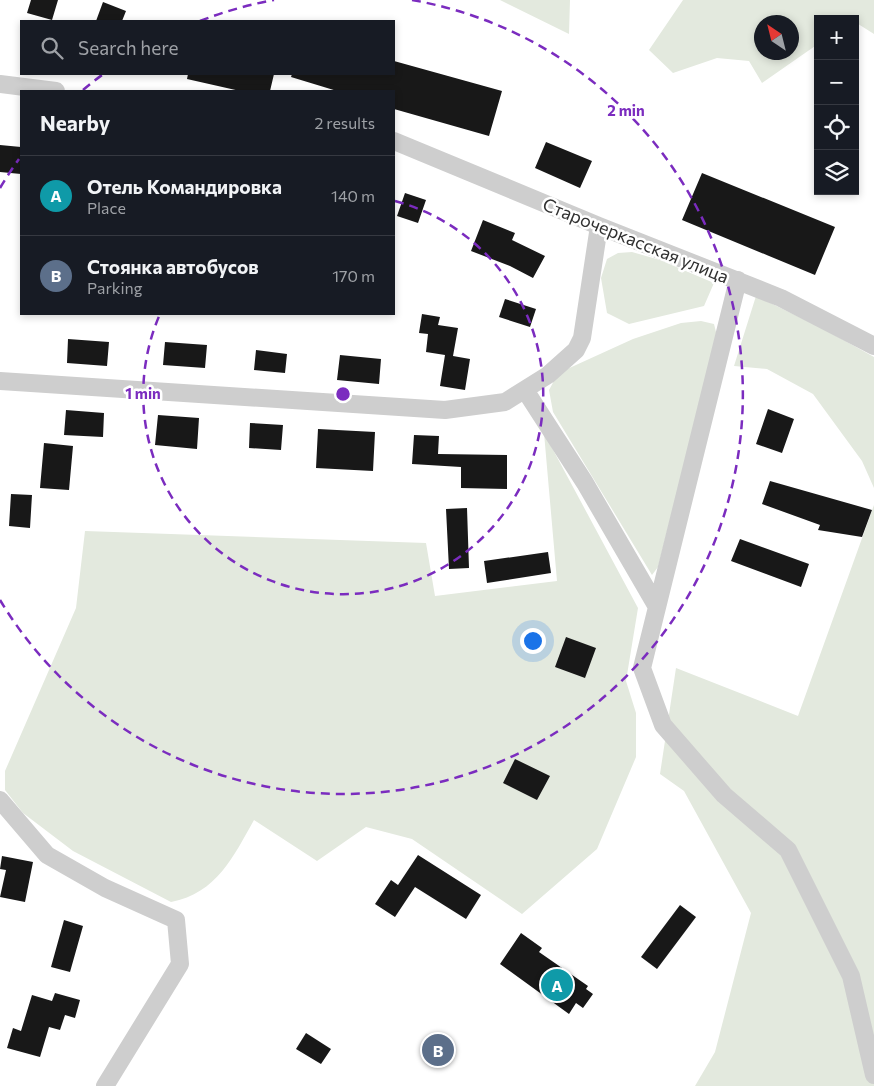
<!DOCTYPE html>
<html lang="en">
<head>
<meta charset="utf-8">
<style>
	:root { --surface:#171b24; --page:#242831; --text:#f1f3f6; --muted:#9ea1a6; --line:#363941; --accent:#d14a49 }
	body { margin:0; font-family:Commissioner,sans-serif; background:var(--page); color:var(--text) }
	.controls { position:absolute; right:15px; top:15px; display:grid; overflow:hidden; border-radius:0px; box-shadow:0 2px 8px #0003 }
	.controls button { width:45px; height:45px; display:grid; place-items:center; padding:0; border:0; border-bottom:1px solid var(--line); background:var(--surface); color:var(--text); font:25px sans-serif }
	.compass { position:absolute; left:754px; top:15px; width:45px; height:45px; border-radius:50%; background:var(--surface); box-shadow:0 2px 8px #0003; rotate:325deg }
	.you { position:absolute; left:532px; top:640px; width:18px; height:18px; margin:-12px; border:4px solid #fff; border-radius:50%; background:#1a73e8; box-shadow:0 0 0 8px #1a73e833 }
	.badge { display:grid; place-items:center; width:32px; height:32px; border-radius:50%; background:var(--accent); color:#fff; font-size:16px; font-weight:700 }
	.pin { position:absolute; translate:-50% -50%; border:2px solid #fff; box-shadow:0 1px 5px #0006 }
	.list { margin:0; padding:0; list-style:none }
	h2 { display:flex; justify-content:space-between; align-items:center; height:65px; margin:0; padding:0 20px; font-size:21px }
	h2 small { font-size:16px; font-weight:400; color:var(--muted) }
	.list li { display:grid; grid-template-columns:32px 1fr auto; gap:15px; align-items:center; box-sizing:border-box; height:80px; padding:0 20px; border-top:1px solid var(--line) }
	.list b { display:block; font-size:19px; white-space:nowrap }
	.list p { margin:0; font-size:16px; white-space:nowrap; color:var(--muted) }
	.list em { font-size:16px; font-style:normal; color:var(--muted) }
	.icon { flex:none; width:28px; height:28px; fill:none; stroke:currentColor; stroke-width:2; stroke-linecap:round; stroke-linejoin:round }
	.map { position:relative; flex:none; width:874px; height:1086px; overflow:hidden }
	.search { position:absolute; background:var(--surface); box-shadow:0 2px 8px #0003; left:20px; top:20px; width:375px; height:55px; display:flex; align-items:center; gap:12px; box-sizing:border-box; padding:0 18px; border-radius:0px; color:var(--muted); font-size:19px }
	.panel { position:absolute; background:var(--surface); box-shadow:0 2px 8px #0003; left:20px; top:90px; width:375px; height:225px; border-radius:0px }
	.map>svg:first-child { display:block }
	.green { fill:#e3e9de; fill-rule:evenodd }
	.building { fill:#181818 }
	.lines { fill:none; stroke-linecap:round; stroke-linejoin:round }
	.street { stroke:#cecece; stroke-width:18 }
	.ring { fill:none; stroke:#7b2cbf; stroke-width:2.5; stroke-dasharray:9 6 }
	.labels { text-anchor:middle; dominant-baseline:central; stroke-width:5; stroke-linejoin:round; paint-order:stroke }
	.street-label { font-size:18px; fill:#313131; stroke:#fff }
	.centre { fill:#7b2cbf; stroke:#fff; stroke-width:2.5 }
	.ring-label { font-size:15px; text-anchor:middle; font-weight:bold; fill:#7b2cbf; stroke:#fff; stroke-width:5; stroke-linejoin:round; paint-order:stroke }
</style>
</head>
<body>
<div class="map">
<svg width="874" height="1086" viewBox="0 0 874 1086">
	<rect width="100%" height="100%" fill="#fff"/>
	<path class="green" d="M500 0H570L569 34 502 1Z
		M683 0H874V34L855 22V19H818V44L762 83 749 61 717 58 673 73 649 50ZM762 22H792V52H762Z
		M632 252 660 260 714 283 704 306 629 324 607 313 601 278 607 259 618 253Z
		M756 296 820 327 874 357V488L862 461 813 394 767 369 734 366Z
		M701 321 714 324 717 336 658 567 652 575 553 412 549 390 555 379 565 370 633 339 681 323Z
		M544 433 638 608 626 681 636 713V757L597 849 522 914 412 839 366 827 317 861 254 820C233 857 217 893 171 902L73 851 23 813 5 790V771L76 608 85 531 426 543 435 596 557 581Z
		M874 505V1086H695L715 1052 751 913 684 791 660 774 676 668 798 716Z"/>
	<path class="building" d="M31 0H58L52 20 27 13Z
		M103 2 126 11 122 21H96Z
		M394 61 502 91 489 136 394 109V91H337L291 77 292 74H394Z
		M188 74H274L270 91H240L187 79Z
		M546 142 592 161 580 188 535 168Z
		M0 145 21 147V174L0 172Z
		M702 173 835 227 815 275 682 220Z
		M405 193 426 200 418 223 397 216Z
		M483 220 515 233 512 240 545 256 533 278 510 266 471 251Z
		M505 299 536 309 530 327 499 317Z
		M422 314 440 317 438 325 458 328 453 356 470 359 465 390 440 386 445 355 426 352 428 334 419 333Z
		M68 339 109 342 107 366 67 363Z
		M165 342 207 345 205 368 163 365Z
		M256 350 287 354 285 373 254 370Z
		M340 355 381 359 379 384 337 380Z
		M768 409 794 419 782 453 756 444Z
		M66 410 104 413 103 437 64 435Z
		M158 415 199 418 197 449 155 445Z
		M250 423 283 425 281 450 249 448Z
		M318 429 375 432 373 471 316 468Z
		M414 435 439 436 438 454 507 455V489L461 488V467L412 464Z
		M44 443 73 446 69 490 40 488Z
		M770 481 872 510 862 537 818 530 820 525 762 504Z
		M11 494 32 495 30 528 9 526Z
		M467 508 469 568 449 569 446 509Z
		M740 539 809 564 801 587 731 561Z
		M548 552 551 573 487 583 484 561Z
		M566 637 596 648 585 678 555 667Z
		M515 759 550 776 537 800 503 783Z
		M418 855 481 895 466 919 415 887 395 917 375 904 391 880 398 885Z
		M2 856 33 862 25 902 0 897 6 870 0 869Z
		M680 905 696 917 657 969 641 957Z
		M64 920 83 926 70 972 51 967Z
		M521 933 542 948 539 952 588 986 586 989 593 994 583 1008 576 1003 569 1014 500 964Z
		M55 993 80 1000 75 1018 65 1015 60 1030 49 1027 40 1057 7 1048 13 1028 21 1031 32 995 52 1001Z
		M306 1033 331 1049 321 1064 296 1049Z"/>
	<g class="lines">
		<path class="street" d="M0 84 56 91
			M394 141 599 226 781 298 874 346
			M738 280 642 668 663 725 724 795 788 850 851 976 874 1075
			M0 381 445 410 505 402 548 375 576 350 582 338 599 226
			M525 390 585 483 657 607
			M0 800 47 855 105 888 176 920 180 964 105 1086"/>
	</g>
	<g class="ring">
		<path d="M395 201A200 200 0 1 1 160 314"/>
		<path d="M0 188A400 400 0 0 1 19 159M83 90A400 400 0 0 1 102 75M200 21A400 400 0 0 1 274 0M412 0A400 400 0 1 1 0 600"/>
	</g>
	<g class="labels">
		<g class="street-label">
			<text transform="translate(636 240) rotate(22)">Старочеркасская улица</text>
		</g>
	</g>
	<circle cx="343" cy="394" r="8" class="centre"/>
	<g class="ring-label">
		<text x="626" y="116">2 min</text>
		<text x="143" y="399">1 min</text>
	</g>
</svg>
<div class="controls">
<button>+</button>
<button>−</button>
<button><svg class="icon" aria-label="locate" viewBox="0 0 24 24"><circle cx="12" cy="12" r="6"/><path d="M12 2v4M12 18v4M2 12h4M18 12h4"/></svg></button>
<button><svg class="icon" aria-label="layers" viewBox="0 0 24 24"><path d="M12 4l9 5-9 5-9-5zM3 14l9 5 9-5"/></svg></button>
</div>
<svg class="compass" viewBox="-18 -18 36 36"><path d="M0-13l5 13h-10z" fill="#e53935"/><path d="M0 13l5-13h-10z" fill="#9ea1a6"/></svg>
<div class="you"></div>
<div class="pin badge" style="left:557px;top:985px;background:#0f9aa8">A</div>
<div class="pin badge" style="left:438px;top:1050px;background:#5c6f8a">B</div>
<div class="search"><svg class="icon" aria-label="search" viewBox="0 0 24 24"><circle cx="10" cy="10" r="6"/><path d="M15 15l6 6"/></svg>Search here</div>
<section class="panel">
<h2>Nearby<small>2 results</small></h2>
<ul class="list">
<li><span class="badge" style="background:#0f9aa8">A</span><div><b>Отель Командировка</b><p>Place</p></div><em>140 m</em></li>
<li><span class="badge" style="background:#5c6f8a">B</span><div><b>Стоянка автобусов</b><p>Parking</p></div><em>170 m</em></li>
</ul>
</section>
</div>
</body>
</html>
